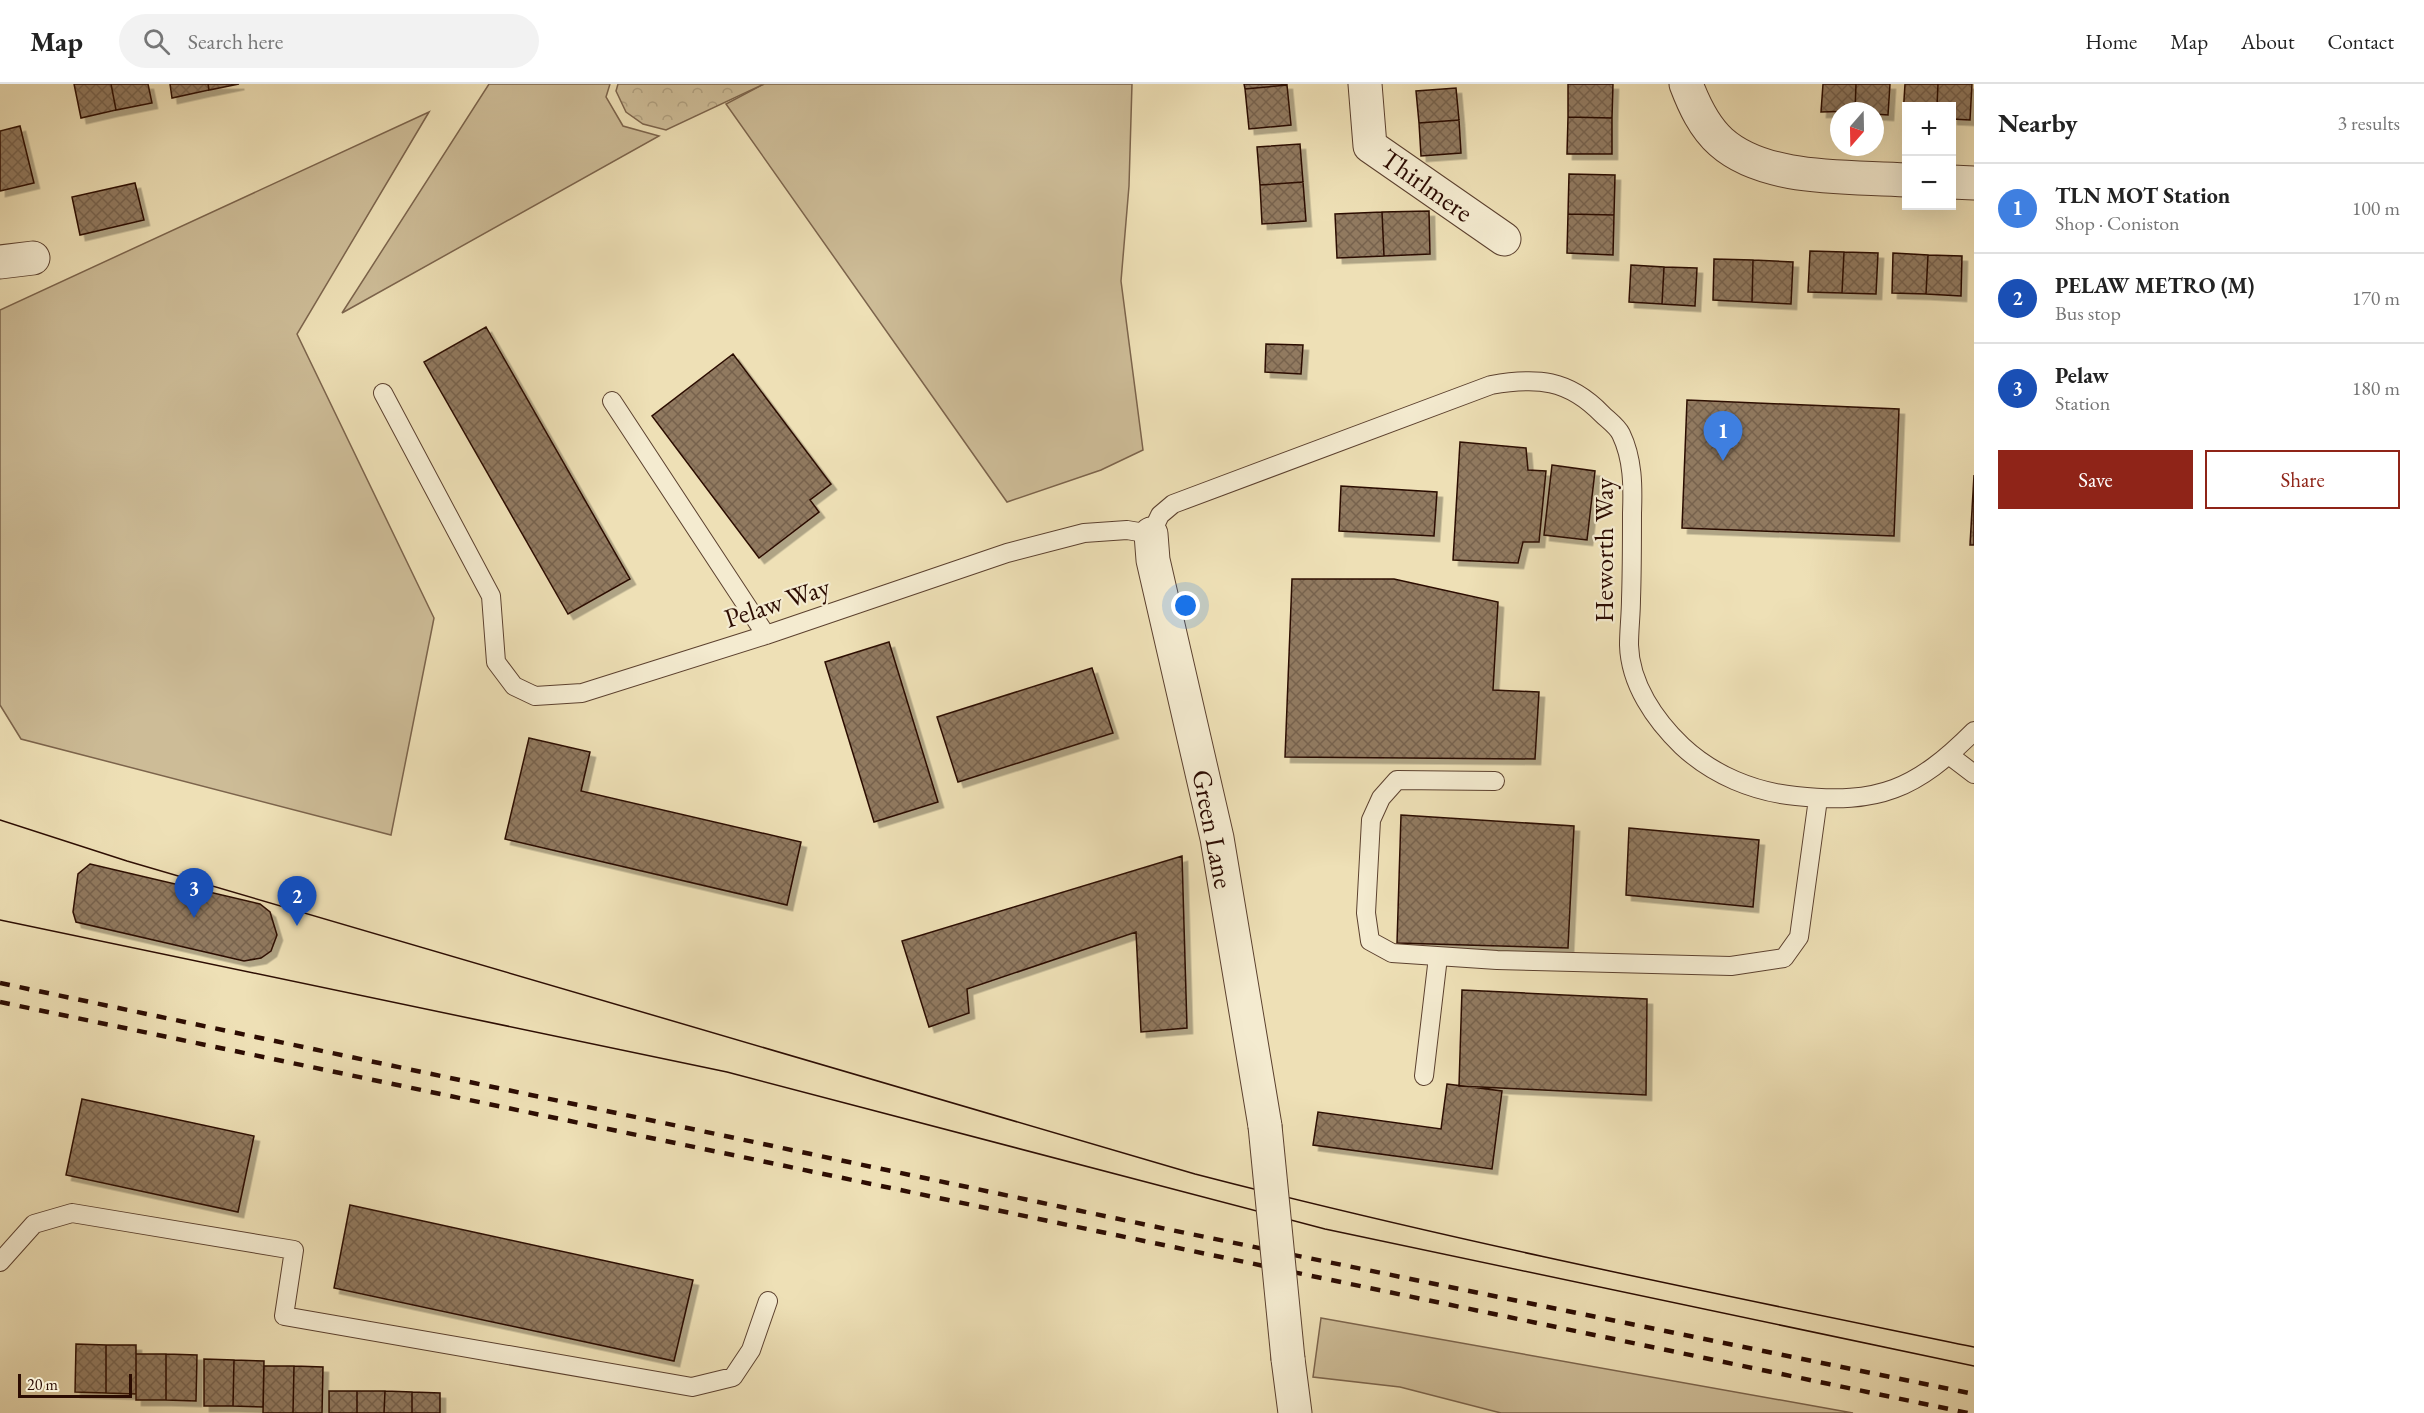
<!DOCTYPE html>
<html lang="en">
<head>
<meta charset="utf-8">
<style>
	:root { --surface:#fff; --page:#f2f2f2; --text:#222; --muted:#767676; --line:#e0e0e0; --accent:#8f2418 }
	body { margin:0; font-family:"EB Garamond",serif; background:var(--page); color:var(--text) }
	.controls { position:absolute; right:18px; top:18px; display:grid; overflow:hidden; border-radius:0px; box-shadow:0 6px 24px #0002 }
	.controls button { width:54px; height:54px; display:grid; place-items:center; padding:0; border:0; border-bottom:2px solid var(--line); background:var(--surface); color:var(--text); font:30px sans-serif }
	.compass { position:absolute; left:1830px; top:18px; width:54px; height:54px; border-radius:50%; background:var(--surface); box-shadow:0 6px 24px #0002; rotate:200deg }
	.scale { position:absolute; left:18px; bottom:15px; width:114px; box-sizing:border-box; padding-left:6px; border:3px solid #2c0c02; border-top:0; font-size:16px; line-height:21px; white-space:nowrap; color:#2c0c02; -webkit-text-stroke:4px #f4ebd0; paint-order:stroke }
	.you { position:absolute; left:1186px; top:522px; width:21px; height:21px; margin:-15px; border:4px solid #fff; border-radius:50%; background:#1a73e8; box-shadow:0 0 0 9px #1a73e833 }
	.badge { display:grid; place-items:center; width:39px; height:39px; border-radius:50%; background:var(--accent); color:#fff; font-size:20px; font-weight:700 }
	.pin { position:absolute; translate:-50% -50px; filter:drop-shadow(0 2px 3px #0008) }
	.pin::after { content:''; position:absolute; top:32px; width:21px; height:18px; background:inherit; clip-path:polygon(0 0,100% 0,50% 100%) }
	.list { margin:0; padding:0; list-style:none }
	h2 { display:flex; justify-content:space-between; align-items:center; height:78px; margin:0; padding:0 24px; font-size:26px }
	h2 small { font-size:20px; font-weight:400; color:var(--muted) }
	.list li { display:grid; grid-template-columns:39px 1fr auto; gap:18px; align-items:center; box-sizing:border-box; height:90px; padding:0 24px; border-top:2px solid var(--line) }
	.list b { display:block; font-size:22px; white-space:nowrap }
	.list p { margin:0; font-size:20px; white-space:nowrap; color:var(--muted) }
	.list em { font-size:20px; font-style:normal; color:var(--muted) }
	.actions { display:flex; gap:12px; padding:18px 24px }
	.actions a { flex:1; padding:14px 0; border:2px solid var(--accent); border-radius:0px; text-align:center; font-size:21px; color:var(--accent) }
	.actions .main { background:var(--accent); color:#fff }
	.icon { flex:none; width:33px; height:33px; fill:none; stroke:currentColor; stroke-width:2; stroke-linecap:round; stroke-linejoin:round }
	.map { position:relative; flex:none; width:1974px; height:1329px; overflow:hidden }
	header { display:flex; align-items:center; gap:36px; box-sizing:border-box; height:84px; padding:0 30px; background:var(--surface); border-bottom:2px solid var(--line) }
	header strong { font-size:28px }
	nav { display:flex; gap:33px; margin-inline-start:auto; font-size:21px }
	.search { width:420px; height:54px; background:var(--page); display:flex; align-items:center; gap:15px; box-sizing:border-box; padding:0 21px; border-radius:33px; color:var(--muted); font-size:22px }
	main { display:flex }
	aside { flex:1; background:var(--surface) }
	.map>svg:first-child { display:block }
	.grass { fill:#cdbc97; stroke:#7c644c; stroke-width:1.5 }
	.forest { fill:url(#forest-crowns); stroke:#7c644c; stroke-width:1.5 }
	.building { fill:url(#building-cross-hatch); stroke:#2c0c02; stroke-width:1.5; filter:url(#shadow) }
	.lines { fill:none; stroke-linecap:round; stroke-linejoin:round }
	.service-casing { stroke:#5c412f; stroke-width:20 }
	.minor-casing { stroke:#5c412f; stroke-width:35 }
	.service { stroke:#f4ebd0; stroke-width:18 }
	.minor { stroke:#f4ebd0; stroke-width:33 }
	.tram { stroke:#2c0c02; stroke-width:1.5 }
	.rail { stroke:#2c0c02; stroke-width:4.5; stroke-dasharray:10 10; stroke-linecap:butt }
	.minor-bridge-casing { stroke:#5c412f; stroke-width:35; stroke-linecap:butt }
	.minor-bridge { stroke:#f4ebd0; stroke-width:33 }
	.labels { text-anchor:middle; dominant-baseline:central; stroke-width:4.5; stroke-linejoin:round; paint-order:stroke }
	.street-label { font-size:27px; fill:#2c0c02; stroke:#f4ebd0 }
</style>
</head>
<body>
<header>
<strong>Map</strong>
<div class="search"><svg class="icon" aria-label="search" viewBox="0 0 24 24"><circle cx="10" cy="10" r="6"/><path d="M15 15l6 6"/></svg>Search here</div>
<nav><a>Home</a><a>Map</a><a>About</a><a>Contact</a></nav>
</header>
<main>
<div class="map">
<svg width="1974" height="1329" viewBox="0 0 1974 1329">
	<defs>
		<pattern id="forest-crowns" width="20" height="18" patternUnits="userSpaceOnUse" patternTransform="scale(1.5)"><rect width="20" height="18" fill="#cdbc97"/><path d="M2 6a3 3 0 1 1 6 0M12 15a3 3 0 1 1 6 0" fill="none" stroke="#b0a080"/></pattern>
		<pattern id="building-cross-hatch" width="8" height="8" patternUnits="userSpaceOnUse" patternTransform="scale(1.5)"><rect width="8" height="8" fill="#917a60"/><path d="M0 0l8 8M0 8l8-8" fill="none" stroke="#77624d"/></pattern>
		<filter id="shadow"><feDropShadow dx="5.5" dy="5.5" stdDeviation="0" flood-color="#0004"/></filter>
	</defs>
	<rect width="100%" height="100%" fill="#eee0b6"/>
	<filter id="stains"><feTurbulence type="fractalNoise" baseFrequency=".00333" numOctaves="4"/><feColorMatrix values="0 0 0 0 .2 0 0 0 0 .09 0 0 0 0 .02 0 0 0 .5 -.17"/></filter>
	<radialGradient id="worn" r=".72"><stop offset=".6" stop-color="#630" stop-opacity="0"/><stop offset="1" stop-color="#630" stop-opacity=".3"/></radialGradient>
	<path class="grass" d="M489 0H610L606 13 623 42 659 52 342 229Z
		M764 0H1132L1129 102 1121 197 1143 366 1101 386 1007 418 726 20Z
		M429 28 297 250 434 534 391 751 21 655 0 621V226Z
		M1321 1234 1853 1329H1501L1400 1303 1313 1293Z"/>
	<path class="forest" d="M618 0H764L666 46 643 40 626 28 616 7Z"/>
	<path class="building" d="M74 0H111L116 26 81 34Z
		M111 0H148L152 19 116 26Z
		M170 0H208L209 6 172 14Z
		M208 0H239L209 6Z
		M1244 0H1287V1L1245 5Z
		M1568 0H1613L1612 34 1568 33Z
		M1823 0H1856L1855 27 1821 28Z
		M1856 0H1890L1888 31 1875 30V27H1855Z
		M1905 0H1938L1937 22H1906V32H1903Z
		M1938 0H1972L1970 36 1952 35V22H1937Z
		M1287 1 1291 41 1249 45 1245 5Z
		M1456 4 1459 36 1419 39 1416 7Z
		M1568 33 1612 34V70H1567Z
		M1459 36 1461 69 1421 72 1419 39Z
		M20 42 34 99 0 107V47Z
		M1300 60 1303 98 1260 101 1257 63Z
		M1569 90 1615 91 1614 131 1568 130Z
		M1303 98 1306 137 1262 140 1260 101Z
		M135 99 144 136 80 151 72 113Z
		M1429 127 1430 170 1384 172 1382 128Z
		M1382 128 1384 172 1337 174 1335 130Z
		M1568 130 1614 131 1613 171 1567 169Z
		M1810 167 1844 168 1842 209 1808 208Z
		M1844 168 1878 169 1876 210 1842 209Z
		M1893 169 1928 171 1926 210 1892 209Z
		M1928 171 1962 172 1961 212 1926 210Z
		M1714 175 1753 176 1752 218 1713 216Z
		M1753 176 1793 178 1791 220 1752 218Z
		M1631 181 1664 183 1662 220 1629 218Z
		M1664 183 1697 184 1695 222 1662 220Z
		M486 243 630 495 568 530 424 278Z
		M1266 260 1303 261 1301 290 1265 288Z
		M733 270 831 400 810 416 819 428 759 474 652 332Z
		M1687 316 1899 325 1894 452 1682 444Z
		M1460 358 1526 364 1528 386 1546 387 1539 458H1523L1518 479 1453 476Z
		M1552 381 1595 387 1587 456 1544 451Z
		M1974 391V461H1970Z
		M1341 402 1437 408 1434 452 1339 447Z
		M1292 495H1394L1498 518 1493 606 1539 608 1535 675 1285 673Z
		M889 558 938 718 874 738 825 578Z
		M1092 584 1113 649 958 698 937 633Z
		M529 654 590 668 581 707 801 758 787 821 505 755Z
		M1401 731 1574 742 1568 864 1397 859Z
		M1629 744 1759 756 1753 823 1626 811Z
		M1182 772 1187 944 1141 948 1136 848 967 905 969 929 929 943 902 857Z
		M90 780 260 820 270 828 277 851 271 867 261 874 244 877 76 838 73 828 78 790Z
		M1462 906 1647 915 1646 1011 1459 1002Z
		M1447 1000 1502 1007 1492 1085 1313 1061 1318 1028 1441 1045Z
		M82 1015 254 1052 238 1128 66 1091Z
		M350 1121 693 1196 674 1277 334 1204Z
		M76 1260 106 1261V1309L75 1308Z
		M106 1261H136V1310L106 1309Z
		M136 1270H166V1316H136Z
		M166 1270 197 1271 196 1317 166 1316Z
		M204 1275 234 1276 233 1322H204Z
		M234 1276 264 1277 263 1323 233 1322Z
		M264 1282H294L293 1329H263Z
		M294 1282 323 1283 322 1329H293Z
		M329 1307H357V1329H329Z
		M357 1307H385L384 1329H357Z
		M385 1307 412 1308V1329H384Z
		M412 1308 440 1309V1329H412Z"/>
	<g class="lines">
		<defs>
			<path id="service" d="M383 309 491 512 496 578 514 602 535 612 582 609 766 551 1007 469 1084 449 1127 446 1151 450 1160 431 1173 420 1491 301C1537 293 1568 295 1602 330 1608 336 1617 342 1621 350 1633 375 1633 402 1632 429 1632 458 1632 487 1631 515 1631 530 1629 546 1629 561 1630 600 1655 636 1682 662 1713 691 1754 708 1796 712 1879 721 1916 705 1974 647
				M612 317 766 551
				M1949 671 1974 690
				M1495 697 1397 696 1381 714 1371 736 1366 829 1370 857 1392 869 1497 876 1731 882 1784 874 1799 853 1818 715
				M1424 992 1438 873
				M0 1178 34 1140 72 1129 294 1166 284 1232 692 1303 733 1293 751 1266 768 1217"/>
			<path id="minor" d="M1365 0 1370 62 1504 155
				M1686 0C1694 21 1704 43 1721 58 1766 98 1850 92 1906 96
				M1952 98 1974 99
				M0 178 33 174
				M1151 450 1153 476 1217 754 1265 1042
				M1288 1275 1295 1329"/>
		</defs>
		<use href="#service" class="service-casing"/>
		<use href="#minor" class="minor-casing"/>
		<use href="#service" class="service"/>
		<use href="#minor" class="minor"/>
		<path class="tram" d="M0 736 127 777 1195 1090C1453 1157 1713 1209 1974 1263
			M0 836 727 988 1325 1145 1974 1282"/>
		<path class="rail" d="M0 899 1171 1146 1974 1310
			M0 918 1968 1329"/>
		<defs>
			<path id="minor-bridge" d="M1265 1042 1288 1275"/>
		</defs>
		<use href="#minor-bridge" class="minor-bridge-casing"/>
		<use href="#minor-bridge" class="minor-bridge"/>
	</g>
	<g class="labels">
		<g class="street-label">
			<text transform="translate(1427 101) rotate(35)">Thirlmere</text>
			<text transform="translate(1603 466) rotate(-90)">Heworth Way</text>
			<text transform="translate(777 518) rotate(-18)">Pelaw Way</text>
			<text transform="translate(1213 745) rotate(79)">Green Lane</text>
		</g>
	</g>
	<rect width="100%" height="100%" filter="url(#stains)"/>
	<rect width="100%" height="100%" fill="url(#worn)"/>
</svg>
<div class="controls">
<button>+</button>
<button>−</button>
</div>
<svg class="compass" viewBox="-18 -18 36 36"><path d="M0-13l5 13h-10z" fill="#e53935"/><path d="M0 13l5-13h-10z" fill="#767676"/></svg>
<div class="scale">20 m</div>
<div class="you"></div>
<div class="pin badge" style="left:1723px;top:377px;background:#3f7fe0">1</div>
<div class="pin badge" style="left:297px;top:842px;background:#1a4fb4">2</div>
<div class="pin badge" style="left:194px;top:834px;background:#1a4fb4">3</div>
</div>
<aside>
<h2>Nearby<small>3 results</small></h2>
<ul class="list">
<li><span class="badge" style="background:#3f7fe0">1</span><div><b>TLN MOT Station</b><p>Shop · Coniston</p></div><em>100 m</em></li>
<li><span class="badge" style="background:#1a4fb4">2</span><div><b>PELAW METRO (M)</b><p>Bus stop</p></div><em>170 m</em></li>
<li><span class="badge" style="background:#1a4fb4">3</span><div><b>Pelaw</b><p>Station</p></div><em>180 m</em></li>
</ul>
<div class="actions"><a class="main">Save</a><a>Share</a></div>
</aside>
</main>
</body>
</html>
